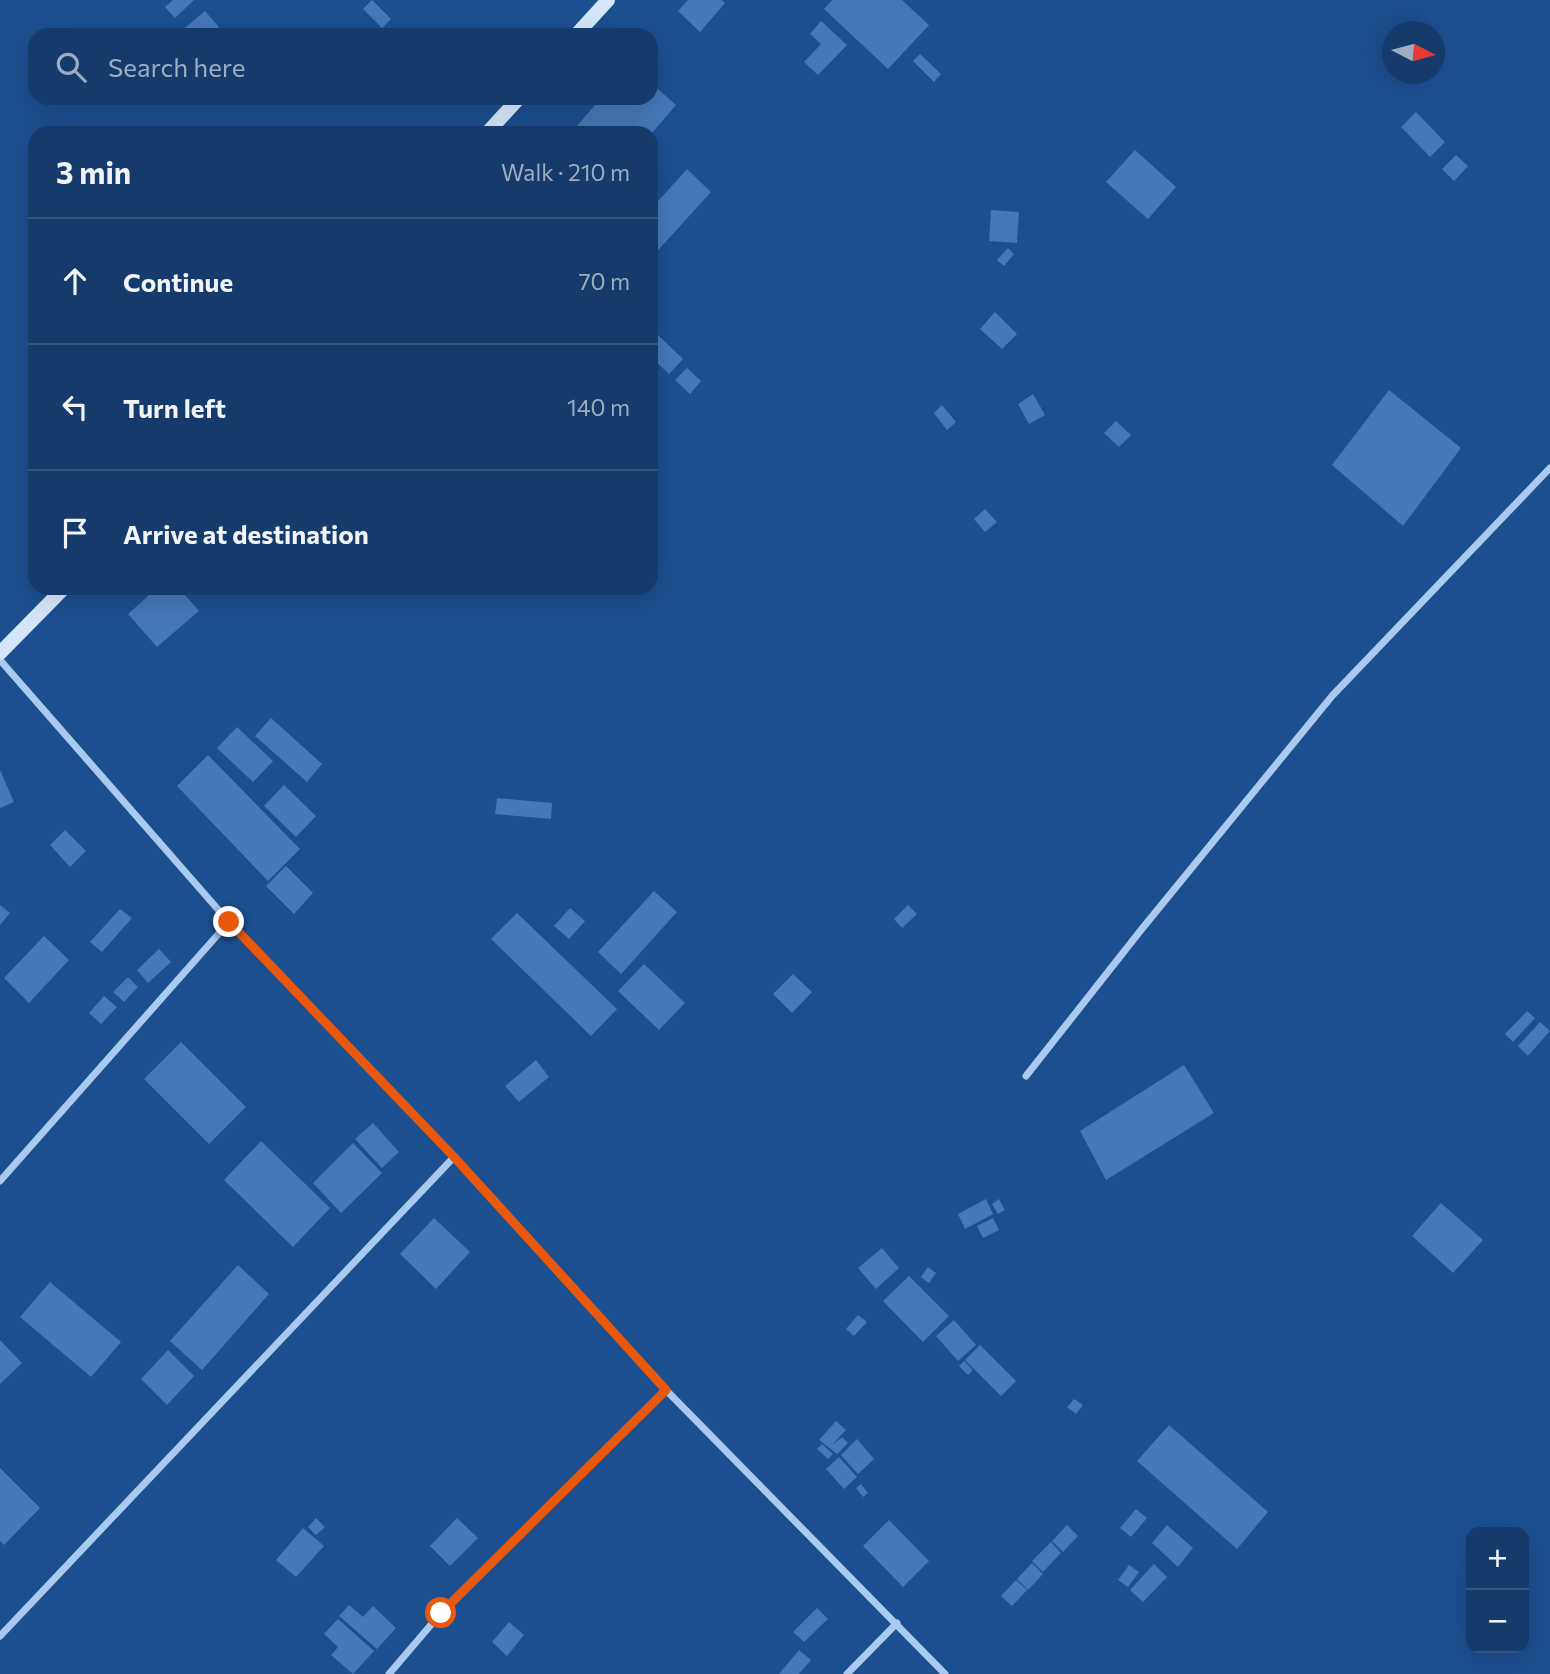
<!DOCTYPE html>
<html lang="en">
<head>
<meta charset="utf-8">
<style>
	:root { --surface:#143b6b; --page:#214673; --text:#f1f3f6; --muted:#9dadc1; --line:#33557e }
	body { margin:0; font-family:Commissioner,sans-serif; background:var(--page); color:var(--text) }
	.controls { position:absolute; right:21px; bottom:21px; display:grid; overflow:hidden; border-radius:14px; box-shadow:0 7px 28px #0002 }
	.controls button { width:63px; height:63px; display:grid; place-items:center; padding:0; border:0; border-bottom:2px solid var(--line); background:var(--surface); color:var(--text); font:35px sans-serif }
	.compass { position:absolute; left:1382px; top:21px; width:63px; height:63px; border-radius:50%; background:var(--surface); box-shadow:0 7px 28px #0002; rotate:96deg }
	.stop { position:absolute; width:21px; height:21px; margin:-16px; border:5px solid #ea580c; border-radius:50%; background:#fff }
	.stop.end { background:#ea580c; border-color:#fff; box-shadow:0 2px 7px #0008 }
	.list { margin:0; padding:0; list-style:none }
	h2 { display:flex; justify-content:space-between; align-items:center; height:91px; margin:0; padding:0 28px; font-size:30px }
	h2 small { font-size:23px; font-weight:400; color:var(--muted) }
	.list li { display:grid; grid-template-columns:46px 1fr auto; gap:21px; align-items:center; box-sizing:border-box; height:126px; padding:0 28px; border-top:2px solid var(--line) }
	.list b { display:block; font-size:26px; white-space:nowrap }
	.list em { font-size:23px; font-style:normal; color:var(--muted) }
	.icon { flex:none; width:38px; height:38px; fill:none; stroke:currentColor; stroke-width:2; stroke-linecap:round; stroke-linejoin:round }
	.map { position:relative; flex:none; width:1550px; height:1674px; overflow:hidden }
	.search { position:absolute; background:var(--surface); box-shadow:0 7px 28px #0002; left:28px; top:28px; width:630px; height:77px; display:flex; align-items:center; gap:18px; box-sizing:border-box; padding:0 24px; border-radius:21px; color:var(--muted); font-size:26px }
	.panel { position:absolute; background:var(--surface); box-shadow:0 7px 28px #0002; left:28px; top:126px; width:630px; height:469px; border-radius:21px }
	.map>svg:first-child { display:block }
	.building { fill:#4478b7 }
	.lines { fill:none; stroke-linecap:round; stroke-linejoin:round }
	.street { stroke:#a9c9ee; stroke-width:7 }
	.secondary { stroke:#d6e6fa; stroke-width:14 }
	.route { stroke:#ea580c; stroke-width:9 }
</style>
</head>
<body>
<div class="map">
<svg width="1550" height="1674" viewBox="0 0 1550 1674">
	<rect width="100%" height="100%" fill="#1b4f8f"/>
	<path class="building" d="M173 0H194L175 18 165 7Z
		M372 0 391 19 382 28 363 9Z
		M688 0H722L725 3 700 32 678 11Z
		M832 0H902L929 25 888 69 824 9Z
		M205 11 219 27 210 35H191L185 28Z
		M821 21 847 45 818 75 804 62 821 44 810 34Z
		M920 54 941 74 934 82 913 61Z
		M651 83 676 105 652 133H571L601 98H651Z
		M1416 112 1445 142 1430 157 1401 127Z
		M1135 150 1176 187 1148 219 1106 182Z
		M1456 155 1468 166 1454 181 1442 169Z
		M687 169 711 192 651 258V209Z
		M991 210 1019 212 1017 243 989 241Z
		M1008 248 1014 254 1004 266 997 260Z
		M995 312 1017 334 1002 349 980 329Z
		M657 334 683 359 669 374 651 357V341Z
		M687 368 701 381 690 394 675 380Z
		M1389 390 1461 448 1403 526 1332 465Z
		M1033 394 1045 415 1029 424 1018 404Z
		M942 405 956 422 947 430 934 413Z
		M1116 421 1131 435 1119 447 1104 433Z
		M985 509 997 522 985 532 974 519Z
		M157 588H179L199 611 157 647 128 614Z
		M271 718 322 764 307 782 255 736Z
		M237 727 273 761 253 782 217 748Z
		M208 755 300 849 268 881 177 786Z
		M0 770 14 802 0 808Z
		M284 785 316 816 296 837 264 806Z
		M497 798 552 803 551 819 495 814Z
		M65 830 86 851 70 867 50 845Z
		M286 866 313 893 294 914 266 886Z
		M654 891 677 912 621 974 598 952Z
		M0 905 10 913 0 925Z
		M908 905 917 914 902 928 894 919Z
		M570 908 585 921 569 939 554 926Z
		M120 909 132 918 102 952 90 942Z
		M517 913 617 1009 591 1036 491 939Z
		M44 936 69 960 29 1003 4 978Z
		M159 949 171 962 148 983 137 970Z
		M644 964 685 1003 659 1030 618 991Z
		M793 974 812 992 792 1013 773 994Z
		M128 977 138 987 124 1002 113 992Z
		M104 996 117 1007 101 1024 89 1013Z
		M1527 1011 1535 1018 1513 1042 1505 1034Z
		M1540 1022 1550 1031 1528 1056 1518 1046Z
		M181 1042 246 1107 209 1144 144 1079Z
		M536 1060 549 1077 519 1102 505 1086Z
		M1184 1065 1214 1113 1106 1180 1080 1131Z
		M373 1123 399 1152 382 1168 355 1139Z
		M261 1141 330 1208 293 1247 224 1180Z
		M353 1143 382 1173 341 1213 313 1183Z
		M986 1199 993 1214 965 1229 958 1214Z
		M999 1199 1005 1210 998 1214 992 1204Z
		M1441 1203 1483 1240 1453 1273 1412 1236Z
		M434 1218 470 1252 436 1289 400 1254Z
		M993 1218 999 1230 983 1238 977 1226Z
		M882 1248 899 1268 876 1289 858 1268Z
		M238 1265 269 1294 202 1370 170 1341Z
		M928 1267 936 1273 929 1283 921 1277Z
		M909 1276 949 1316 923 1342 883 1301Z
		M50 1282 121 1342 91 1377 20 1317Z
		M858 1315 867 1322 854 1336 846 1329Z
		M954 1320 976 1345 958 1361 936 1336Z
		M0 1340 22 1363 0 1384Z
		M980 1345 1016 1381 1001 1396 965 1360Z
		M168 1350 194 1376 167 1405 141 1379Z
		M964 1361 973 1370 968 1375 959 1366Z
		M1074 1399 1083 1405 1076 1414 1067 1407Z
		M836 1421 846 1430 832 1445 842 1437 848 1443 837 1454 819 1440Z
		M1169 1425 1268 1512 1237 1549 1137 1461Z
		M857 1439 874 1459 858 1474 841 1455Z
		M822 1444 833 1454 828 1459 817 1449Z
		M839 1457 857 1477 844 1489 826 1469Z
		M0 1468 40 1508 4 1545 0 1541Z
		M861 1484 868 1493 863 1497 856 1488Z
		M1136 1509 1147 1518 1131 1537 1120 1528Z
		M316 1518 325 1527 316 1535 308 1527Z
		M457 1518 478 1538 450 1566 430 1546Z
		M889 1520 929 1561 903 1587 863 1546Z
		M1067 1525 1078 1536 1063 1552 1052 1541Z
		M1167 1525 1193 1548 1178 1567 1152 1543Z
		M303 1528 324 1546 296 1577 276 1560Z
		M1051 1542 1061 1553 1043 1572 1032 1561Z
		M1032 1563 1043 1574 1028 1590 1017 1579Z
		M1154 1564 1167 1577 1143 1602 1130 1590Z
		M1129 1565 1139 1572 1128 1587 1118 1580Z
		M1016 1580 1027 1590 1012 1606 1001 1596Z
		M349 1605 363 1617 373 1606 396 1628 377 1649 339 1616Z
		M817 1608 828 1619 804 1642 793 1632Z
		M338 1619 374 1651 353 1674 331 1655 338 1647 324 1634Z
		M509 1622 524 1635 507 1656 492 1642Z
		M799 1650 811 1660 799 1674H779Z"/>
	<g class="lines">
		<path class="street" d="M0 660 229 922 454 1157 666 1390 945 1674
			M1026 1076 1141 930 1332 696 1550 468
			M0 1181 229 922
			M0 1636 454 1157
			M389 1674 441 1613 666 1390
			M847 1674 897 1623"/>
		<path class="secondary" d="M576 35 608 0
			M487 133 519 98
			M0 653 64 588"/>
	</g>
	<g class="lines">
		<path class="route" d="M229 922 454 1157 666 1390 441 1613"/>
	</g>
</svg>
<div class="controls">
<button>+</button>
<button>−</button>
</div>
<svg class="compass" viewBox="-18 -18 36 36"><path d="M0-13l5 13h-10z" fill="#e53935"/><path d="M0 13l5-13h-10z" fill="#9dadc1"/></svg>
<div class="stop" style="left:441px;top:1613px"></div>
<div class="stop end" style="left:229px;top:922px"></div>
<div class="search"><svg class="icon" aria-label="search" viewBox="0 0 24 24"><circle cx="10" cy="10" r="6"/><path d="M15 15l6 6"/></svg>Search here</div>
<section class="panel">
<h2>3 min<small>Walk · 210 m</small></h2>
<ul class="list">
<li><svg class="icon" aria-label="ahead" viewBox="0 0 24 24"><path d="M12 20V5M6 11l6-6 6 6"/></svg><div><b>Continue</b></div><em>70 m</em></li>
<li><svg class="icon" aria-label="left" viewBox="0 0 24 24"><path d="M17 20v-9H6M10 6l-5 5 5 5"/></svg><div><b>Turn left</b></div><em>140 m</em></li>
<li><svg class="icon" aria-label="arrive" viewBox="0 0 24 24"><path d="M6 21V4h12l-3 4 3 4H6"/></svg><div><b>Arrive at destination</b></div></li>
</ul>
</section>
</div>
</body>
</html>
